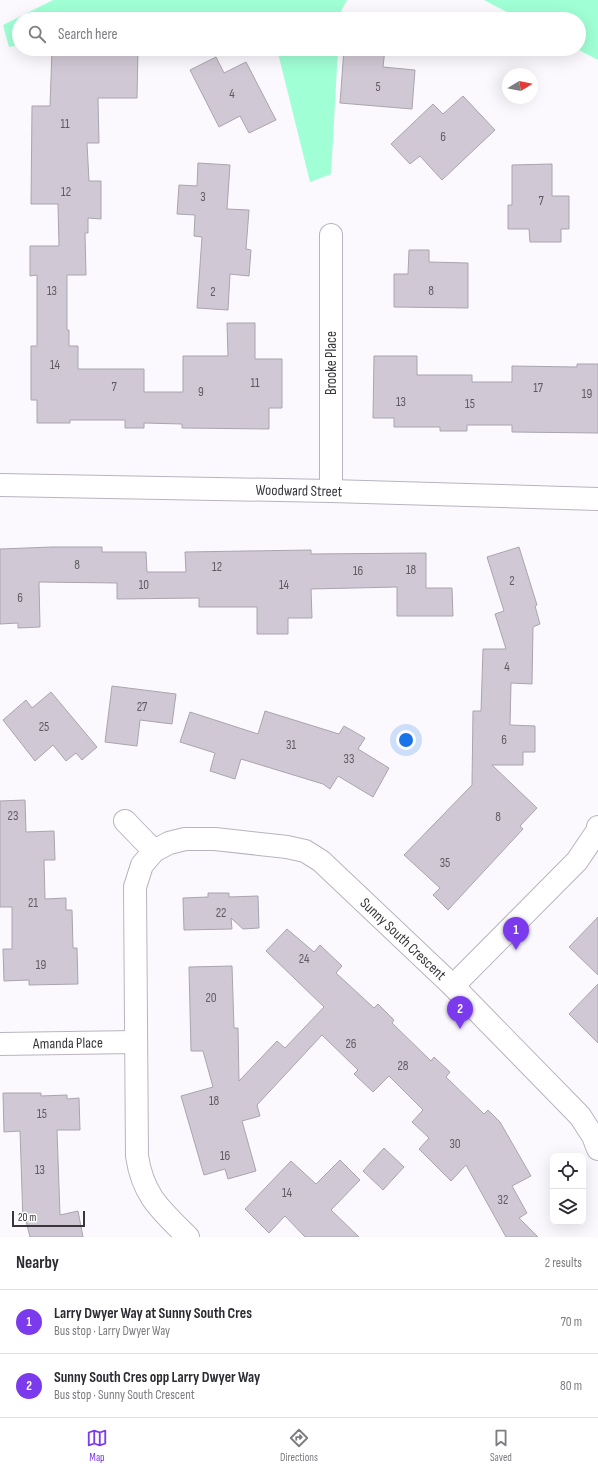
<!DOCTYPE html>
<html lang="en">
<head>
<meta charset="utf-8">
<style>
	:root { --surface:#fff; --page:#f2f2f3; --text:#2b2b33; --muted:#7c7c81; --line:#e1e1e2; --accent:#7c3aed }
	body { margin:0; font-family:"Sofia Sans Condensed",sans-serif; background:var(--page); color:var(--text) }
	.controls { position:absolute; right:12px; bottom:12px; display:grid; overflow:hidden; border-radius:8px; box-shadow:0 4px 16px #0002 }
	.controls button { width:36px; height:36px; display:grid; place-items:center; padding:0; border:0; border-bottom:1px solid var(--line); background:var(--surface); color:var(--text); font:20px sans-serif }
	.compass { position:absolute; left:502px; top:68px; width:36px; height:36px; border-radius:50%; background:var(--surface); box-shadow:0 4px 16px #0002; rotate:80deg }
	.scale { position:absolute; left:12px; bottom:10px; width:73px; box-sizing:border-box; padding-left:4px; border:2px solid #38363b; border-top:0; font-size:11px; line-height:14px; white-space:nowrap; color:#38363b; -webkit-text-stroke:3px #fff; paint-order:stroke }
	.you { position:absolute; left:406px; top:740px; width:14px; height:14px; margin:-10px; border:3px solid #fff; border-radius:50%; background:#1a73e8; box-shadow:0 0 0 6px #1a73e833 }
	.badge { display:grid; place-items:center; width:26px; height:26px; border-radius:50%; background:var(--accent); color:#fff; font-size:13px; font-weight:700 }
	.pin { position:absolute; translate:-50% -33px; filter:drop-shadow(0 1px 2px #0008) }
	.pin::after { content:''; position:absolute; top:21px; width:14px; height:12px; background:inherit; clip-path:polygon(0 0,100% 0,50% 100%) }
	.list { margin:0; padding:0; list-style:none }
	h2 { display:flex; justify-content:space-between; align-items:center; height:52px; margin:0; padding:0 16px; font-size:17px }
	h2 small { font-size:13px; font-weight:400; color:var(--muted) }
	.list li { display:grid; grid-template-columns:26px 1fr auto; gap:12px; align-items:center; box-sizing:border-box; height:64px; padding:0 16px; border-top:1px solid var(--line) }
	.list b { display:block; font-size:15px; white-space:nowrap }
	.list p { margin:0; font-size:13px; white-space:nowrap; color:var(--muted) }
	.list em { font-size:13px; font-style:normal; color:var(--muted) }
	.icon { flex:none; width:22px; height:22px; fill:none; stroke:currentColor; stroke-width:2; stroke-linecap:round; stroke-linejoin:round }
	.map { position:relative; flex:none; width:598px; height:1237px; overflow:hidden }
	.search { position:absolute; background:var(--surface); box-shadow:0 4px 16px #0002; left:12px; right:12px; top:12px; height:44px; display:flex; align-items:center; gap:10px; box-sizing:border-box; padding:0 14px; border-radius:22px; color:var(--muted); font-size:15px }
	.sheet { height:180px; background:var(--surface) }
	nav { display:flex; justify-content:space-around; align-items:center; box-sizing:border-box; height:56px; border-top:1px solid var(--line); background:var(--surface); font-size:11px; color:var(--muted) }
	nav a { display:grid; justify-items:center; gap:2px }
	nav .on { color:var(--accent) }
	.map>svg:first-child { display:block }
	.green { fill:#a0ffd5 }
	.building { fill:#d0c9d5; stroke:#aaa4af }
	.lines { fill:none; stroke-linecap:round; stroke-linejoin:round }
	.minor-casing { stroke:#b9b3bf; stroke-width:24 }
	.minor { stroke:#fff; stroke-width:22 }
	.labels { text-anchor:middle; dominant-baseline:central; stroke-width:3; stroke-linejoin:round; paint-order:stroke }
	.number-label { font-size:13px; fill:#5e5b62 }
	.street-label { font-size:15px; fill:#38363b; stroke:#fff }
</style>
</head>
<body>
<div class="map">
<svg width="598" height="1237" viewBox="0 0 598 1237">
	<rect width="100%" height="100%" fill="#fbf9fe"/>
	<path class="green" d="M53 0H347L341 11 340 19H270L269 15 153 12 126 19H19V45L9 47 3 25Z
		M484 0H598V60L577 49H579V19H520Z
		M277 49H338L331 174 310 182Z"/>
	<path class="building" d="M52 49H138L137 98H98L99 143H87L89 181H101V219L88 218V233H85L86 275H67V330H69V346H78V369H144V392H183V356H228L227 323H255V359H282V408H269V429L182 428V424L144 423V428H125V420H70V423H37V400H31V346H37V275L30 276V246H59L58 204H31L32 106H50Z
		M344 49H385L383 67 415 70 412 109 340 103Z
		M216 57 224 73 246 62 276 120 249 133 240 116 219 127 190 70Z
		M463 96 495 130 442 180 420 156 410 164 391 144 433 104 443 114Z
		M198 163 230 165 227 209 249 210 246 249 251 250 249 276 230 274 228 310 197 308 202 237 194 236 195 215 177 214 179 185 197 186Z
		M552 164V196H569V229H561V242H530L529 229H508V205H512V165Z
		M409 250H429V262L468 263V308L394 307V274H408Z
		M374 356H417V375H472V382H512V366L577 367V364H598V433L512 432V425H467V431H440V427H394V418H373Z
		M52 547H102V552H146L147 572H186L185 552 311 550V554L426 553V588H452L453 616H397V587L311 589 312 618H288V634H257V607H199V598L117 599V583L39 582 40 627 18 628V623L0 624V549Z
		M519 547 537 605 535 606 540 624 533 627 532 684 511 683 510 725 535 726V752H523V765H492L537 808 520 826 523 829 448 910 433 895 440 888 404 855 472 785 473 711H481L483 649H506L495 614 504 611 487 557Z
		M112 686 176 694 172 724 140 720 137 746 105 742Z
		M51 692 97 747 82 760 76 753 66 761 53 745 35 761 3 720 26 700 32 708Z
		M265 711 339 734 344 726 365 738 358 749 389 768 373 797 338 776 330 789 323 784 241 759 235 779 210 771 215 753 180 742 190 712 258 734Z
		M25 800 26 832 54 831 55 860H44L45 899 66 898V910H72L73 948H77L78 984 29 985V980L4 981 3 949H12V907H0V801Z
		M208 893H229V897L258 896 259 928 243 929 231 918 232 929 184 930 183 898 208 897Z
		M598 917V975L569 947Z
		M287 929 314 952 320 945 342 966 336 973 374 1008 378 1004 394 1020 392 1023 431 1061 434 1057 450 1072 446 1077 484 1114 488 1110 500 1122 531 1176 512 1186 527 1213 519 1218 538 1237H506L466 1165 451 1181 419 1149 429 1138 412 1122 423 1110 389 1076 373 1092 354 1074 358 1070 322 1035 257 1105 260 1116 242 1121 256 1171 228 1179 225 1169 204 1175 181 1096 213 1087 203 1051H191L189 967 232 966 234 1028H238L239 1081 277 1041 285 1048 324 1007 266 951Z
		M598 984V1043L569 1014Z
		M3 1093H41V1096L67 1095V1099L79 1098 80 1130H57L60 1215 78 1211 83 1237H30L26 1221H23L20 1131 4 1132Z
		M384 1148 404 1167 383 1190 363 1171Z
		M340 1160 360 1180 331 1210 359 1237H305L285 1216 269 1233 245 1209 291 1161 316 1184Z"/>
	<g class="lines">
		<defs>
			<g id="minor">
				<path d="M331 235V491"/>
				<path id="s1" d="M0 485 331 491 598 499"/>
				<path d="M125 821 154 851"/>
				<path d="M453 986 577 861 598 830V827"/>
				<path id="s2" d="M0 1044 135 1042"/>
				<path id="s3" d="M188 1237C161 1210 143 1196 137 1156L135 887 142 865 154 851 169 843 185 839H215L287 847 305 851 321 861 453 986 580 1116 593 1136 598 1149"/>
			</g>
		</defs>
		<use href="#minor" class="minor-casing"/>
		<use href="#minor" class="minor"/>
	</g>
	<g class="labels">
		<g class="number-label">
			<text x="378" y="87">5</text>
			<text x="232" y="94">4</text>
			<text x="65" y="124">11</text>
			<text x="443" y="137">6</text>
			<text x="66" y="192">12</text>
			<text x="203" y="197">3</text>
			<text x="541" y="201">7</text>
			<text x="52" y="291">13</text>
			<text x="431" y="291">8</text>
			<text x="213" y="292">2</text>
			<text x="55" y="365">14</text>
			<text x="255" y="383">11</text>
			<text x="114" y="387">7</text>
			<text x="538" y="388">17</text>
			<text x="201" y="392">9</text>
			<text x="587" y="394">19</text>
			<text x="401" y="402">13</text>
			<text x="470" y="404">15</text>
			<text x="77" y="565">8</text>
			<text x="217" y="567">12</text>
			<text x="411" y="570">18</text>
			<text x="358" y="571">16</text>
			<text x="512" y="581">2</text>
			<text x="144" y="585">10</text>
			<text x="284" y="585">14</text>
			<text x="20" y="598">6</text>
			<text x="507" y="667">4</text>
			<text x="142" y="707">27</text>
			<text x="44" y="727">25</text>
			<text x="504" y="740">6</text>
			<text x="291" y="745">31</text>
			<text x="349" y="759">33</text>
			<text x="13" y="816">23</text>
			<text x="498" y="817">8</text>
			<text x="445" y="863">35</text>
			<text x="33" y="903">21</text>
			<text x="221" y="913">22</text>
			<text x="304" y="959">24</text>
			<text x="41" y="965">19</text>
			<text x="211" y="998">20</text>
			<text x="351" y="1044">26</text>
			<text x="403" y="1066">28</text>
			<text x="214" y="1101">18</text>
			<text x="42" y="1114">15</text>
			<text x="455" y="1144">30</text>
			<text x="225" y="1156">16</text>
			<text x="40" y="1170">13</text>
			<text x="287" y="1193">14</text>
			<text x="503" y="1200">32</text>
		</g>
		<g class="street-label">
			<text transform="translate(331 363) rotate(-90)">Brooke Place</text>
			<text stroke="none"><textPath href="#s1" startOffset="299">Woodward Street</textPath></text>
			<text stroke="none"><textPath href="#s3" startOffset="695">Sunny South Crescent</textPath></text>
			<text stroke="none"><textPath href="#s2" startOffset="68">Amanda Place</textPath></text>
		</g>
	</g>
</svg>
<div class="controls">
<button><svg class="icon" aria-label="locate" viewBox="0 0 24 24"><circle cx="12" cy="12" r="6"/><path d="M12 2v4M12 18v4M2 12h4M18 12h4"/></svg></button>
<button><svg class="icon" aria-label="layers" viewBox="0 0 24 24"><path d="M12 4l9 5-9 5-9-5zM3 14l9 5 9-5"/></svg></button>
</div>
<svg class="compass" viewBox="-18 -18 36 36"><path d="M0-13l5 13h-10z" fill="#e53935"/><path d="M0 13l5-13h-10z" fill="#7c7c81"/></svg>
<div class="scale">20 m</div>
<div class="you"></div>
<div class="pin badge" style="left:516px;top:950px">1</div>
<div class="pin badge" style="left:460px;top:1029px">2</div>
<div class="search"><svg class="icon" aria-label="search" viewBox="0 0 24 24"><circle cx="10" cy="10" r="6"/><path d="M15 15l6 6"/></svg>Search here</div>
</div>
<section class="sheet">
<h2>Nearby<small>2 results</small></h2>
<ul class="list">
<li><span class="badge">1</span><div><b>Larry Dwyer Way at Sunny South Cres</b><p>Bus stop · Larry Dwyer Way</p></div><em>70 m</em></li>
<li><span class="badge">2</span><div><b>Sunny South Cres opp Larry Dwyer Way</b><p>Bus stop · Sunny South Crescent</p></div><em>80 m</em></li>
</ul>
</section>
<nav>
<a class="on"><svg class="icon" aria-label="map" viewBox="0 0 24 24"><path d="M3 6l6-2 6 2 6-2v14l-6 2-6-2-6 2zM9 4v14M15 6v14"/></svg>Map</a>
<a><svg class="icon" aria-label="directions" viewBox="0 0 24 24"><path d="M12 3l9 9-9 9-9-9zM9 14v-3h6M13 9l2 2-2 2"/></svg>Directions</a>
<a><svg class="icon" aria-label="saved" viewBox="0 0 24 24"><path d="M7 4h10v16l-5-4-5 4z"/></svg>Saved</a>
</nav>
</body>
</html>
